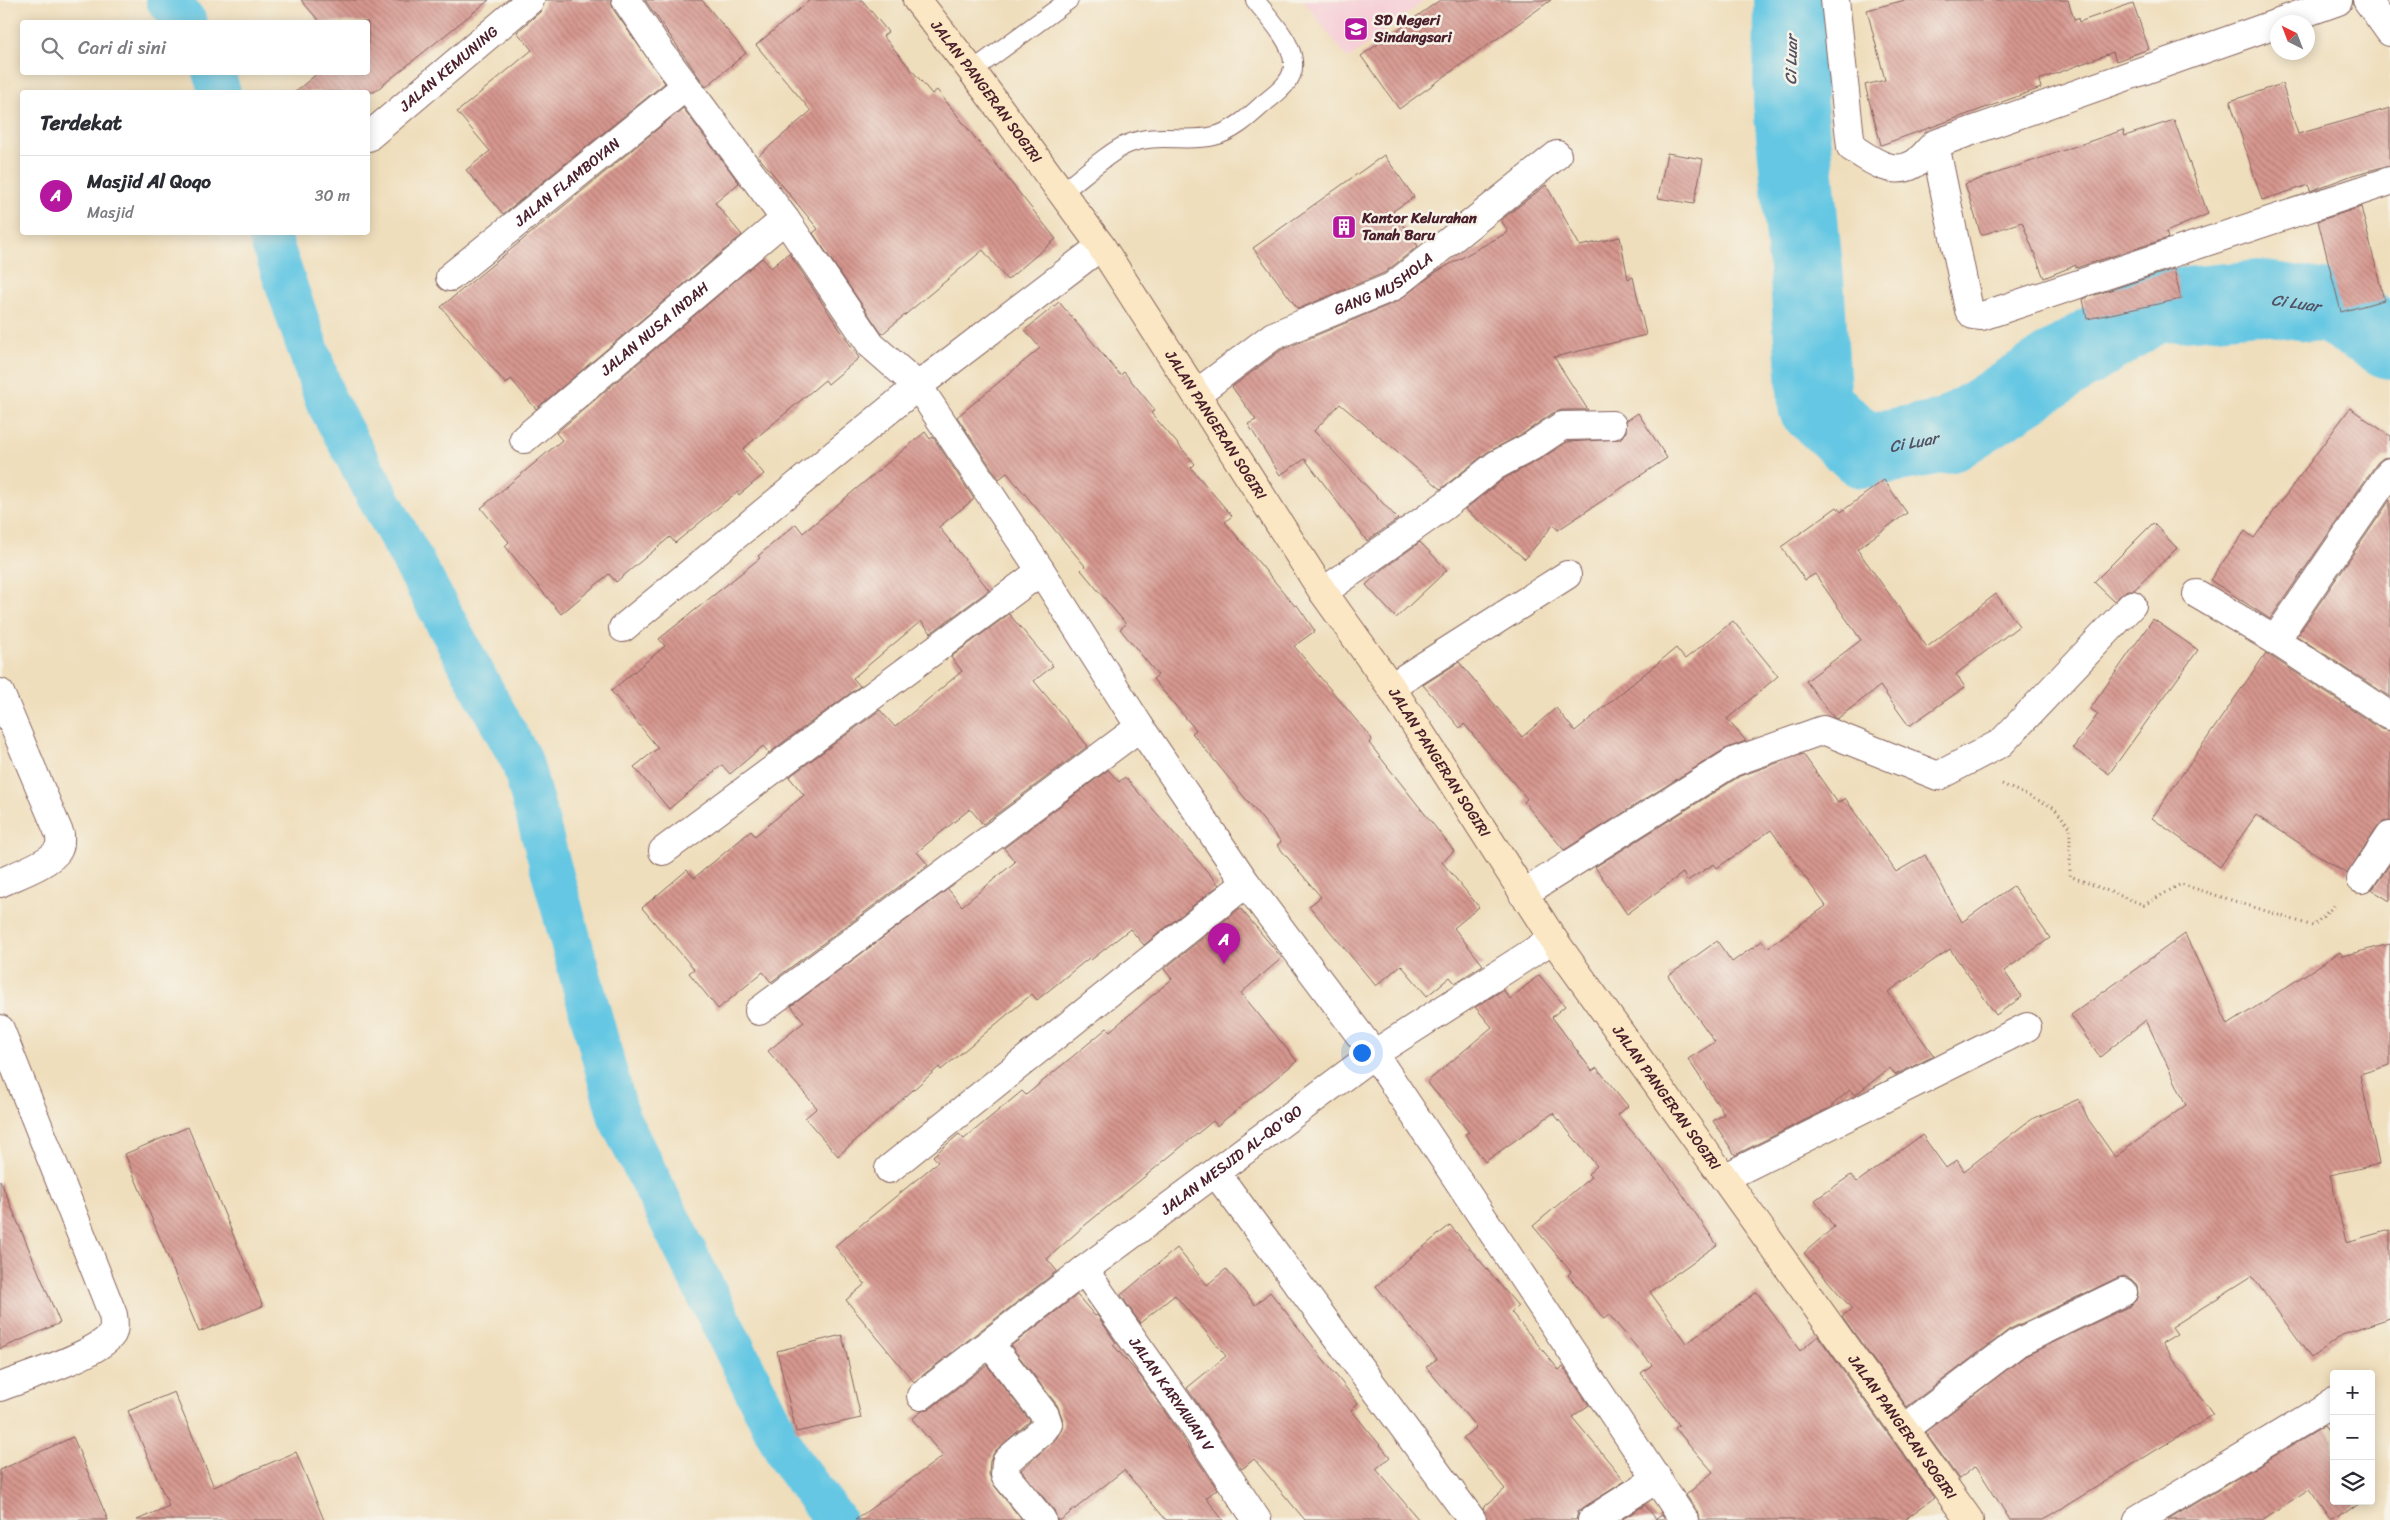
<!DOCTYPE html>
<html lang="id">
<head>
<meta charset="utf-8">
<style>
	:root { --surface:#fff; --page:#f7f7f7; --text:#2b2b33; --muted:#7c7c81; --line:#e1e1e2; --accent:#b5179e }
	body { margin:0; font-family:Sriracha,sans-serif; background:var(--page); color:var(--text) }
	.controls { position:absolute; right:15px; bottom:15px; display:grid; overflow:hidden; border-radius:5px; box-shadow:0 2px 12px #0003 }
	.controls button { width:45px; height:45px; display:grid; place-items:center; padding:0; border:0; border-bottom:1px solid var(--line); background:var(--surface); color:var(--text); font:25px sans-serif }
	.compass { position:absolute; left:2270px; top:15px; width:45px; height:45px; border-radius:50%; background:var(--surface); box-shadow:0 2px 12px #0003; rotate:318deg }
	.you { position:absolute; left:1361px; top:1052px; width:18px; height:18px; margin:-12px; border:4px solid #fff; border-radius:50%; background:#1a73e8; box-shadow:0 0 0 8px #1a73e833 }
	.badge { display:grid; place-items:center; width:32px; height:32px; border-radius:50%; background:var(--accent); color:#fff; font-size:16px; font-weight:700 }
	.pin { position:absolute; translate:-50% -41px; filter:drop-shadow(0 1px 2px #0008) }
	.pin::after { content:''; position:absolute; top:26px; width:18px; height:15px; background:inherit; clip-path:polygon(0 0,100% 0,50% 100%) }
	.list { margin:0; padding:0; list-style:none }
	h2 { display:flex; justify-content:space-between; align-items:center; height:65px; margin:0; padding:0 20px; font-size:21px }
	h2 small { font-size:16px; font-weight:400; color:var(--muted) }
	.list li { display:grid; grid-template-columns:32px 1fr auto; gap:15px; align-items:center; box-sizing:border-box; height:80px; padding:0 20px; border-top:1px solid var(--line) }
	.list b { display:block; font-size:19px; white-space:nowrap }
	.list p { margin:0; font-size:16px; white-space:nowrap; color:var(--muted) }
	.list em { font-size:16px; font-style:normal; color:var(--muted) }
	.icon { flex:none; width:28px; height:28px; fill:none; stroke:currentColor; stroke-width:2; stroke-linecap:round; stroke-linejoin:round }
	.map { position:relative; flex:none; width:2390px; height:1520px; overflow:hidden }
	.search { position:absolute; background:var(--surface); box-shadow:0 2px 12px #0003; left:20px; top:20px; width:350px; height:55px; display:flex; align-items:center; gap:12px; box-sizing:border-box; padding:0 18px; border-radius:5px; color:var(--muted); font-size:19px }
	.panel { position:absolute; background:var(--surface); box-shadow:0 2px 12px #0003; left:20px; top:90px; width:350px; height:145px; border-radius:5px }
	.map>svg:first-child { display:block }
	.built { fill:#f6cfd7 }
	.lines { fill:none; stroke-linecap:round; stroke-linejoin:round }
	.canal { stroke:#65c7e3; stroke-width:42 }
	.river { stroke:#65c7e3; stroke-width:74 }
	.building { fill:url(#building-back-hatch) }
	.lane-casing { stroke:#84625e; stroke-width:20 }
	.street-casing { stroke:#84625e; stroke-width:30 }
	.secondary-casing { stroke:#84625e; stroke-width:30 }
	.path { stroke:#84625e; stroke-width:3; stroke-dasharray:1 4; stroke-linecap:butt }
	.lane { stroke:#fff; stroke-width:18 }
	.street { stroke:#fff; stroke-width:28 }
	.secondary { stroke:#fbe7c3; stroke-width:28 }
	.labels { text-anchor:middle; dominant-baseline:central; stroke-width:5; stroke-linejoin:round; paint-order:stroke }
	.poi-label { font-size:15px; font-weight:bold; fill:#4a1f2b; stroke:#f7f3e8; text-anchor:start }
	.street-label { font-size:15px; fill:#4a1f2b; stroke:#f7f3e8 }
	.water-label { font-size:16px; font-style:italic; fill:#525162; stroke:#f7f3e8 }
</style>
</head>
<body>
<div class="map">
<svg width="2390" height="1520" viewBox="0 0 2390 1520">
	<defs>
		<pattern id="building-back-hatch" width="6" height="6" patternUnits="userSpaceOnUse" patternTransform="scale(1.25)"><rect width="6" height="6" fill="#d6978f"/><path d="M-1 5l2 2M0 0l6 6M5-1l2 2" fill="none" stroke="#b07b75"/></pattern>
	</defs>
	<rect width="100%" height="100%" fill="#f7f3e8"/>
	<filter id="ink" filterUnits="userSpaceOnUse"><feTurbulence type="fractalNoise" baseFrequency=".02" numOctaves="2"/><feDisplacementMap in="SourceGraphic" scale="10" xChannelSelector="R" yChannelSelector="G"/><feConvolveMatrix kernelMatrix="1 2 1 2 8 2 1 2 1" color-interpolation-filters="sRGB"/></filter>
	<filter id="wash" filterUnits="userSpaceOnUse"><feTurbulence type="fractalNoise" baseFrequency=".0096" numOctaves="4" result="noise"/><feDisplacementMap in="SourceGraphic" scale="20" xChannelSelector="R" yChannelSelector="G"/><feGaussianBlur stdDeviation="1.12" result="paint"/><feColorMatrix in="noise" values="0 0 0 0 0 0 0 0 0 0 0 0 0 0 0 0 0 1.4 0 .05"/><feComposite in="paint" operator="in"/></filter>
	<g filter="url(#wash)">
		<rect width="100%" height="100%" fill="#efdebc"/>
		<path class="built" d="M1303 0H1425L1348 59Z"/>
		<g class="lines">
			<path class="canal" d="M167 0 186 22
				M213 72 220 92
				M268 232 326 401 522 762 619 1118 790 1460 835 1520"/>
			<path class="river" id="s1" d="M1791 0 1790 104 1807 279 1815 406 1864 451 1950 435 2152 307 2259 297 2334 308 2390 342"/>
		</g>
		<g id="blocks">
			<path class="building" d="M301 0H489L374 92H295L319 72H368V22H320Z
				M545 0H611L613 9 665 83 503 214 466 170 490 151 457 112 532 50 517 32 540 12Z
				M645 0H702L746 53 706 87Z
				M810 0H862L888 32 883 36 932 94 937 90 1056 239 1007 280 983 250 882 334 813 233 818 229 758 156 811 111 756 45Z
				M1440 0H1551L1399 109 1361 56Z
				M1905 0H2068L2074 19 2078 18 2079 22 2133 3 2149 49 2116 61 2113 52 2039 80 2041 88 1881 145 1865 85 1885 80 1867 10Z
				M2282 84 2298 134 2390 108V165L2353 175 2310 191 2309 185 2262 200 2230 101Z
				M683 108 739 183 715 203 742 235 536 409 511 379 506 384 441 307Z
				M2174 120 2208 214 2166 232 2168 238 2076 268V265L2044 278 2022 222 1981 235 1965 184 2123 130 2125 136Z
				M1667 153 1703 159 1694 204 1658 198Z
				M1384 155 1414 197 1393 211 1418 246 1384 273 1298 309 1253 248Z
				M1546 185 1580 246 1620 237 1628 279 1633 277 1646 335 1554 357 1588 410H1562L1553 413 1524 433 1486 453 1441 489 1340 404 1314 431 1398 519 1367 541 1305 459 1280 475 1248 424 1256 420 1232 387 1281 350 1398 301 1436 272 1508 232 1501 220Z
				M2361 207 2384 300 2341 312 2318 221Z
				M789 253 859 358 828 384 825 380 743 449 764 474 739 495 737 492 675 543 670 537 616 582 609 574 561 614 505 546 509 542 481 508 562 440 556 433 762 258 771 268Z
				M2174 269 2181 299 2087 319 2083 299Z
				M1059 302 1120 375 1124 372 1155 410 1151 413 1195 464 1191 468 1232 516 1225 522 1295 606 1297 605 1315 631 1294 646 1372 739 1369 743 1454 851 1442 862 1479 907 1454 928 1483 965 1455 983 1450 977 1427 996 1401 965 1376 986 1309 906 1321 897 1277 845 1281 842 1192 733 1196 730 1153 679 1158 675 1120 629 1126 624 1081 570 1085 566 1007 473 999 479 957 417 1040 348 1025 330Z
				M2350 408 2390 436V457L2383 458 2377 463 2270 619 2210 580 2245 531 2254 538Z
				M1638 413 1667 458 1558 530 1553 525 1525 559 1465 509 1505 478 1539 460 1567 442 1620 439 1626 432V421Z
				M925 432 930 439 933 437 974 499 939 527 989 590 931 633 921 621 853 678 860 686 769 753 763 746 730 774 722 765 669 809 634 767 658 748 611 691 665 646 659 639 760 558 758 556 796 524 803 533Z
				M1884 480 1907 513 1857 549 1927 647 1996 594 2019 626 1956 674 1965 687 1909 726 1880 686 1837 719 1833 717 1806 681 1861 640 1815 574 1805 580 1781 547 1837 507 1841 512Z
				M2390 500V697L2297 636Z
				M2153 523 2177 548 2134 590H2127L2114 601 2094 582Z
				M1420 542 1447 570 1396 618 1366 585 1383 569Z
				M1009 614 1053 666 1034 681 1088 746 983 824 970 809 917 852 928 865 771 982 763 972 718 1009 689 973 694 969 642 908 687 870 694 878 751 831 755 836 804 795 789 777 880 710 895 727 962 671 951 657Z
				M2153 619 2198 650 2109 774 2073 748 2098 714 2090 709Z
				M1733 621 1778 676 1727 719 1746 741 1725 749 1564 850 1524 802 1527 799 1464 724 1460 728 1423 685 1459 662 1522 737 1556 708 1575 731 1676 648 1685 659Z
				M2266 653 2381 729 2390 731V821L2383 822 2377 827 2347 874 2256 815 2220 867 2152 818Z
				M1803 754 1838 803 1845 798 1896 872 1925 855 1962 922 2013 886 2050 938 2004 971 2022 997 1996 1015 1950 949 1888 992 1934 1056 1895 1075 1890 1068 1855 1095 1850 1090 1829 1108 1735 1155 1713 1121 1724 1114 1688 1059 1715 1042 1668 976 1717 941 1732 962 1762 941 1767 948 1826 906 1771 830 1717 868 1714 864 1687 881 1683 873 1627 914 1595 867 1740 776Z
				M1108 770 1119 782 1125 777 1219 885 1144 945 1130 929 1091 960 1089 958 1037 1000 1032 994 941 1070 939 1067 838 1156 805 1118 817 1108 768 1051 804 1022 791 1006 948 889 962 906 1015 862 1004 848Z
				M2390 864V901L2372 890Z
				M1240 908 1282 958 1241 993 1297 1061 1217 1126 1213 1121 1084 1226 1047 1259 1057 1271 914 1382 846 1300 865 1284 835 1246 938 1162 933 1156 959 1134 964 1139 1022 1091 1026 1095 1107 1028 1110 1031 1172 979 1164 969Z
				M2185 934 2228 1025 2340 952 2342 956 2390 944V1065L2360 1074 2379 1164 2330 1175 2346 1242 2390 1230V1318L2345 1333 2311 1358 2252 1276 2172 1327 2177 1334 2162 1343 2213 1415 2043 1520H2010L1976 1466 1959 1479 1925 1432 2025 1356 2130 1306 2136 1300 2138 1294 2137 1285 2131 1279 2124 1276 2117 1278 2010 1329 1907 1407 1842 1316 1852 1309 1804 1253 1834 1227 1815 1200 1851 1175 1857 1182 1922 1135 1946 1168 1957 1160 1964 1171 2030 1120 2079 1099 2088 1119 2115 1157 2186 1105 2146 1020 2100 1057 2071 1015Z
				M1539 975 1565 1006 1552 1017 1592 1071 1597 1068 1628 1106 1618 1115 1672 1179 1717 1245 1650 1292 1687 1343 1757 1292 1800 1351 1818 1336 1934 1498 1904 1520H1699L1697 1511 1686 1495 1713 1472 1675 1428 1679 1425 1641 1373 1652 1365 1609 1315 1604 1319 1568 1275 1571 1272 1533 1226 1591 1177 1588 1174 1597 1166 1553 1113 1485 1162 1465 1134 1469 1132 1427 1082 1492 1027 1475 1007 1503 990 1510 999Z
				M188 1127 263 1306 199 1332 125 1154Z
				M0 1180 60 1323 0 1349Z
				M1450 1225 1518 1306 1511 1312 1559 1370 1563 1367 1589 1405 1572 1417 1625 1481 1584 1507 1578 1512 1576 1520H1487L1483 1508 1505 1489 1463 1438 1476 1427 1426 1367 1437 1359 1376 1286Z
				M1177 1248 1207 1285 1226 1269 1255 1305 1270 1292 1358 1403 1351 1410 1390 1457 1376 1469 1419 1520H1305L1254 1459 1242 1469 1187 1388 1226 1356 1175 1295 1140 1323 1121 1295Z
				M1077 1295 1095 1316 1097 1315 1116 1343 1113 1345 1141 1377 1217 1489 1206 1498 1223 1520H1166L1124 1470 1061 1520H1057L1054 1510 1021 1470 1056 1439 1063 1427V1420L1057 1405 1011 1346Z
				M842 1335 861 1418 796 1432 777 1351Z
				M987 1365 1030 1421 995 1451 990 1461 989 1474 993 1484 1022 1520H855L943 1456 912 1419 922 1411 931 1408Z
				M174 1392 214 1487 296 1452 324 1520H137L169 1506 128 1411Z
				M2324 1426 2334 1439V1501H2360L2334 1520H2331L2309 1489 2262 1520H2168Z
				M73 1437 108 1520H0V1470Z
				M1645 1505 1656 1519 1662 1515 1665 1520H1621Z"/>
		</g>
	</g>
	<g filter="url(#ink)">
		<use href="#blocks" fill-opacity="0" stroke="#84625e" stroke-width="1"/>
		<g class="lines">
			<defs>
				<path id="lane" d="M972 71 1069 0
					M1061 193C1077 181 1111 150 1128 144 1156 132 1186 143 1214 136 1232 132 1249 117 1262 105 1270 98 1281 91 1287 82 1308 55 1270 20 1255 0"/>
				<g id="street">
					<path d="M626 0 660 51 785 219 871 345 918 386 1041 571 1140 727 1246 883 1374 1054 1684 1520"/>
					<path d="M1835 0 1851 147C1869 159 1892 177 1914 164 1922 159 1928 150 1935 144L1969 310 1973 315 1982 316 2390 181"/>
					<path d="M2367 0 2390 32"/>
					<path d="M2279 22 2338 1"/>
					<path id="s2" d="M368 137 530 0"/>
					<path d="M1935 144 2278 23"/>
					<path id="s3" d="M450 277 686 86"/>
					<path id="s4" d="M1196 394 1273 336 1392 287 1557 155"/>
					<path id="s5" d="M524 439 785 219"/>
					<path d="M1323 592 1444 506 1496 465 1532 446 1562 426 1612 425"/>
					<path d="M2197 594 2275 640 2390 716"/>
					<path d="M623 628 918 386 1101 246"/>
					<path d="M2275 640 2390 472"/>
					<path d="M1391 687 1567 575"/>
					<path d="M0 693 60 835C60 840 61 846 58 850 51 863 14 876 0 883"/>
					<path d="M663 851 1041 571"/>
					<path d="M2361 879 2390 836"/>
					<path d="M1523 894 1733 762 1823 730 1938 776 2001 743 2132 605"/>
					<path d="M759 1011 1140 727"/>
					<path d="M0 1029 113 1315C114 1321 115 1328 112 1334 97 1355 26 1377 0 1387"/>
					<path d="M889 1169 1246 883"/>
					<path d="M1216 1173 1472 1520"/>
					<path d="M1724 1178 2027 1027"/>
					<path id="s6" d="M1084 1270 1192 1423 1257 1520"/>
					<path d="M990 1344 1045 1415 1048 1424C1037 1439 1019 1448 1006 1462L1005 1475 1042 1520"/>
					<path id="s7" d="M921 1396 1084 1270 1374 1054 1553 939"/>
					<path d="M1904 1429 2017 1343 2123 1292"/>
					<path d="M1592 1520 1658 1478"/>
					<path d="M2138 1520 2334 1402"/>
				</g>
				<g id="secondary">
					<path id="s8" d="M917 0 972 71 1101 246 1323 592 1391 687 1553 939 1969 1520"/>
				</g>
			</defs>
			<use href="#lane" class="lane-casing"/>
			<use href="#street" class="street-casing"/>
			<use href="#secondary" class="secondary-casing"/>
			<path class="path" d="M2002 784 2053 807 2070 827V876L2144 905 2181 884 2313 926 2336 904"/>
			<use href="#lane" class="lane"/>
			<use href="#street" class="street"/>
			<use href="#secondary" class="secondary"/>
		</g>
	</g>
	<defs>
		<symbol id="school-square" viewBox="-11 -11 22 22"><rect x="-9" y="-9" width="18" height="18" rx="4" fill="#b5179e" stroke="#f7f3e8"/><path d="M0-5L7-2L0 1L-7-2ZM-4 1L0 2.5L4 1V4Q0 6-4 4Z" fill="#fff"/></symbol>
		<symbol id="building-square" viewBox="-11 -11 22 22"><rect x="-9" y="-9" width="18" height="18" rx="4" fill="#b5179e" stroke="#f7f3e8"/><path d="M-4-6H4V6H1V3H-1V6H-4ZM-2.5-4.3h1.7v1.8h-1.7ZM.8-4.3h1.7v1.8H.8ZM-2.5-1h1.7V.8h-1.7ZM.8-1h1.7V.8H.8Z" fill="#fff"/></symbol>
	</defs>
	<g fill-rule="evenodd">
		<use href="#school-square" x="1342" y="15" width="28" height="28"/>
		<use href="#building-square" x="1330" y="213" width="28" height="28"/>
	</g>
	<g class="labels">
		<g class="poi-label">
			<text x="1374" y="20">SD Negeri<tspan x="1374" dy="17">Sindangsari</tspan></text>
			<text x="1362" y="218">Kantor Kelurahan<tspan x="1362" dy="17">Tanah Baru</tspan></text>
		</g>
		<g class="street-label">
			<text stroke="none"><textPath href="#s2" startOffset="106">JALAN KEMUNING</textPath></text>
			<text stroke="none"><textPath href="#s8" startOffset="115">JALAN PANGERAN SOGIRI</textPath></text>
			<text stroke="none"><textPath href="#s3" startOffset="151">JALAN FLAMBOYAN</textPath></text>
			<text stroke="none"><textPath href="#s4" startOffset="219">GANG MUSHOLA</textPath></text>
			<text stroke="none"><textPath href="#s5" startOffset="171">JALAN NUSA INDAH</textPath></text>
			<text stroke="none"><textPath href="#s8" startOffset="520">JALAN PANGERAN SOGIRI</textPath></text>
			<text stroke="none"><textPath href="#s8" startOffset="925">JALAN PANGERAN SOGIRI</textPath></text>
			<text stroke="none"><textPath href="#s8" startOffset="1330">JALAN PANGERAN SOGIRI</textPath></text>
			<text stroke="none"><textPath href="#s7" startOffset="390">JALAN MESJID AL-QO'QO</textPath></text>
			<text stroke="none"><textPath href="#s6" startOffset="152">JALAN KARYAWAN V</textPath></text>
			<text stroke="none"><textPath href="#s8" startOffset="1735">JALAN PANGERAN SOGIRI</textPath></text>
		</g>
		<g class="water-label">
			<text transform="translate(1791 60) rotate(-89)">Ci Luar</text>
			<text stroke="none"><textPath href="#s1" startOffset="945">Ci Luar</textPath></text>
			<text stroke="none"><textPath href="#s1" startOffset="524">Ci Luar</textPath></text>
		</g>
	</g>
</svg>
<div class="controls">
<button>+</button>
<button>−</button>
<button><svg class="icon" aria-label="layers" viewBox="0 0 24 24"><path d="M12 4l9 5-9 5-9-5zM3 14l9 5 9-5"/></svg></button>
</div>
<svg class="compass" viewBox="-18 -18 36 36"><path d="M0-13l5 13h-10z" fill="#e53935"/><path d="M0 13l5-13h-10z" fill="#7c7c81"/></svg>
<div class="you"></div>
<div class="pin badge" style="left:1224px;top:964px">A</div>
<div class="search"><svg class="icon" aria-label="search" viewBox="0 0 24 24"><circle cx="10" cy="10" r="6"/><path d="M15 15l6 6"/></svg>Cari di sini</div>
<section class="panel">
<h2>Terdekat<small></small></h2>
<ul class="list">
<li><span class="badge">A</span><div><b>Masjid Al Qoqo</b><p>Masjid</p></div><em>30 m</em></li>
</ul>
</section>
</div>
</body>
</html>
